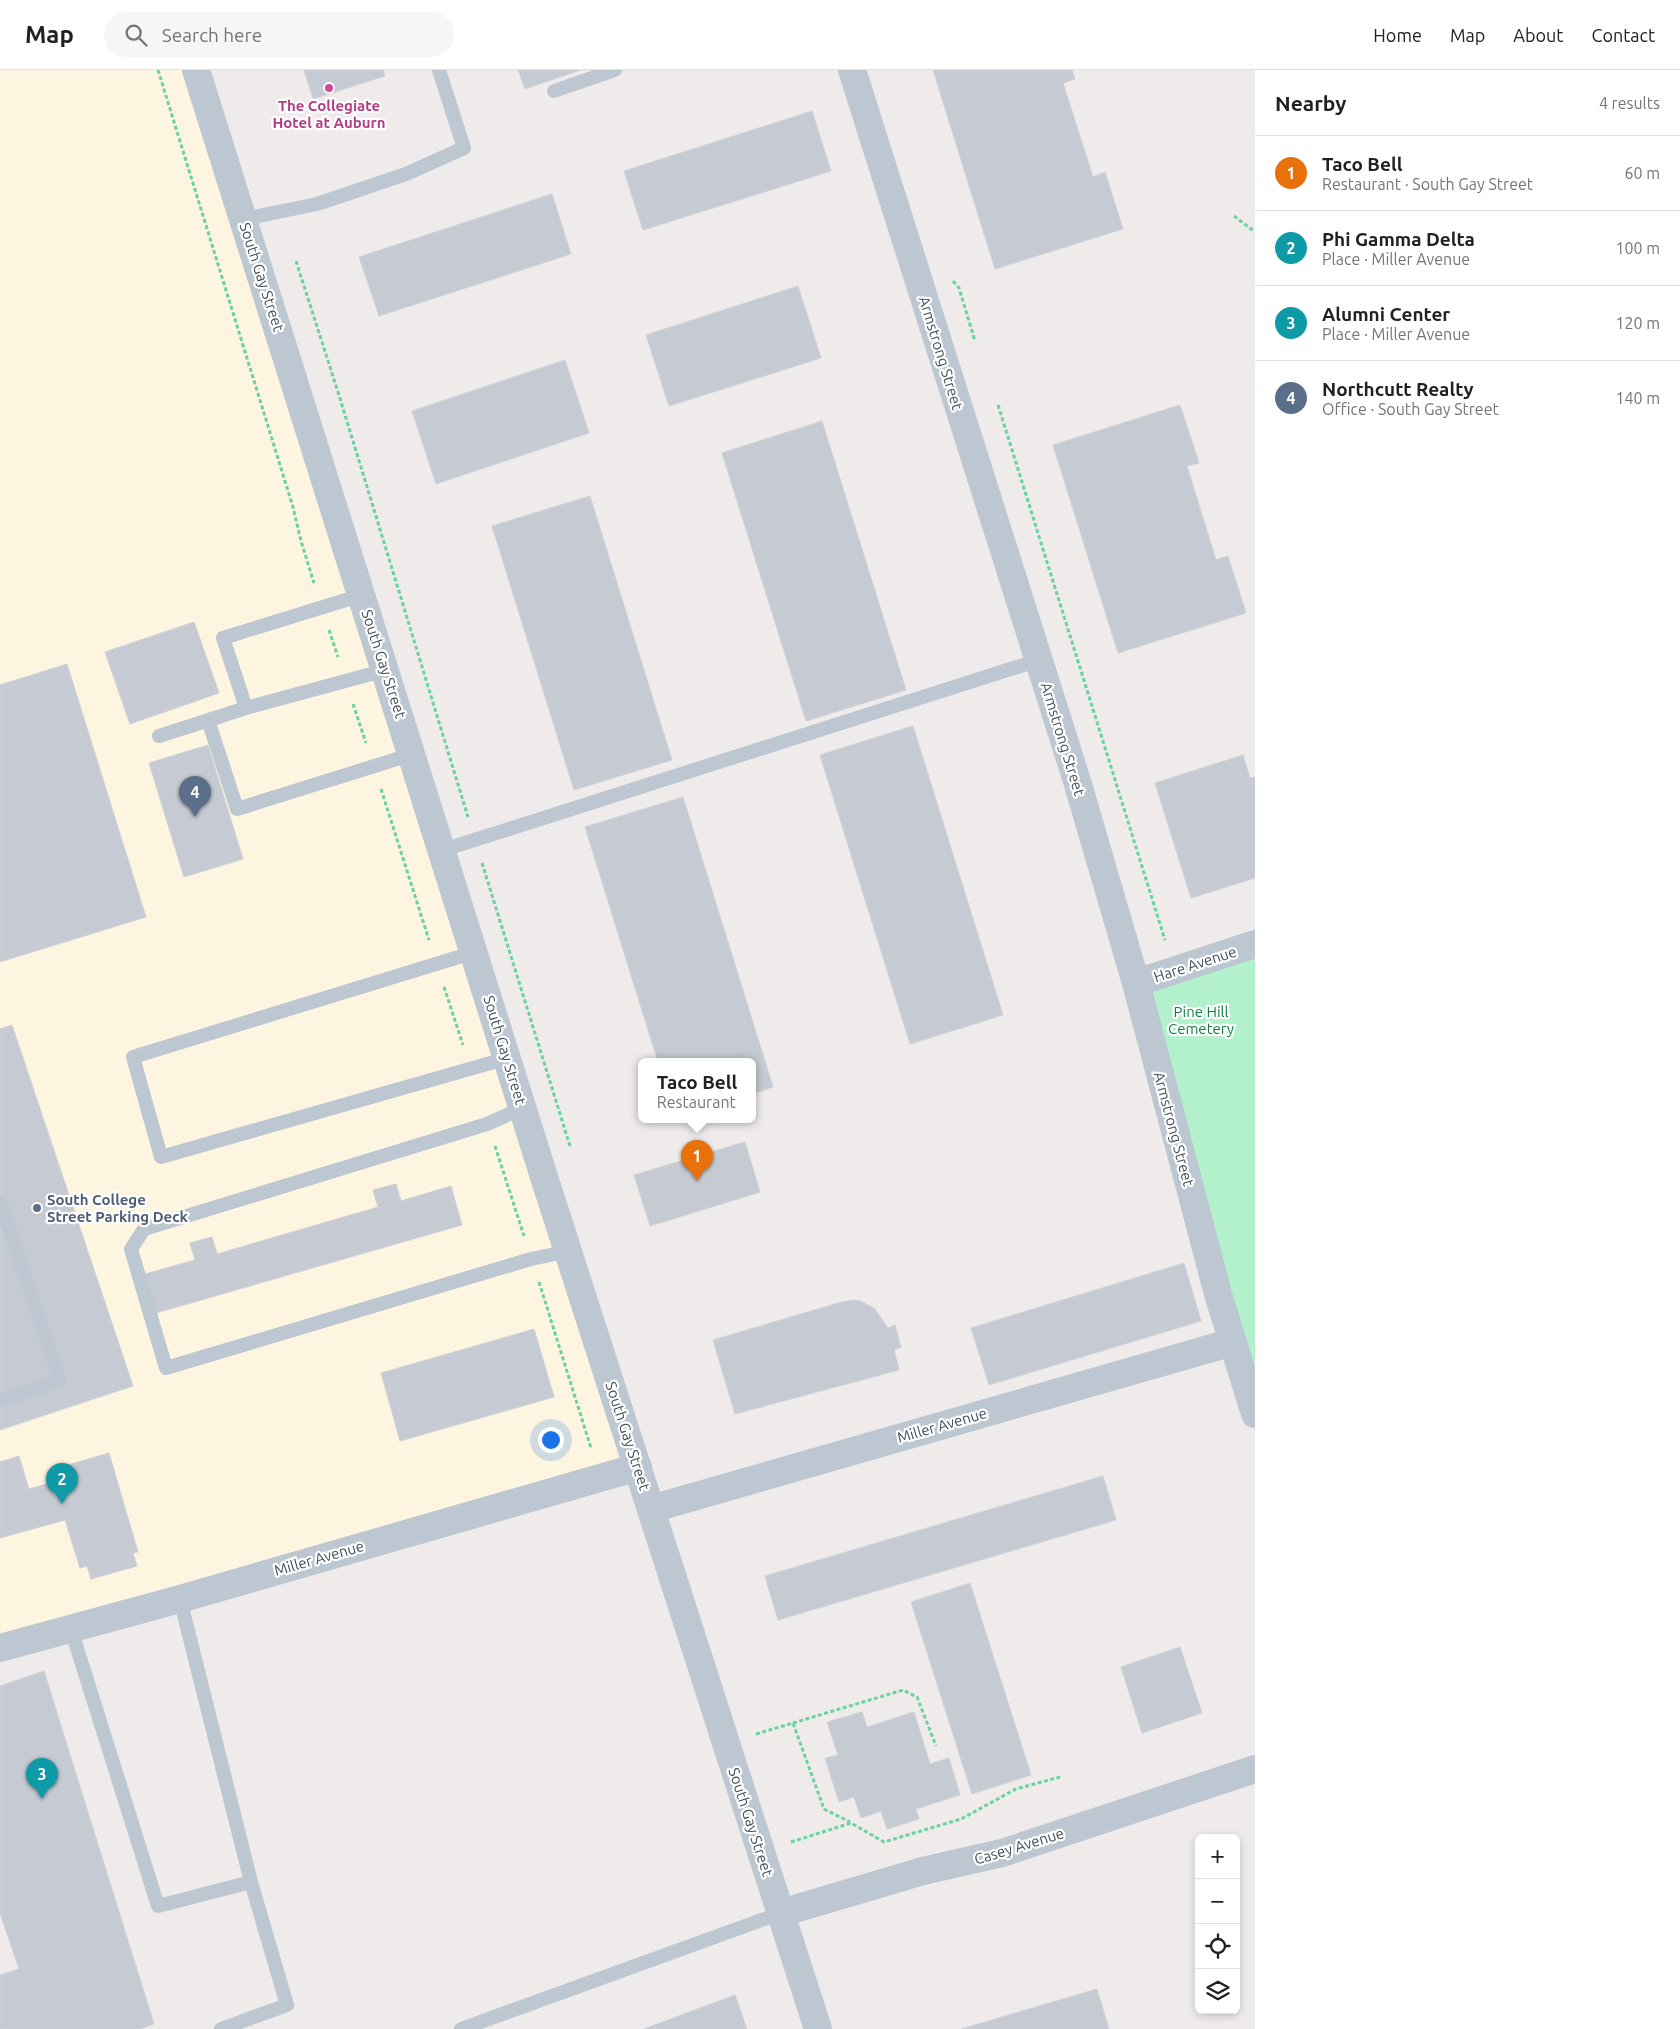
<!DOCTYPE html>
<html lang="en">
<head>
<meta charset="utf-8">
<style>
	:root { --surface:#fff; --page:#f6f6f6; --text:#202124; --muted:#757577; --line:#e0e0e0; --accent:#111827 }
	body { margin:0; font-family:Ubuntu,sans-serif; background:var(--page); color:var(--text) }
	.controls { position:absolute; right:15px; bottom:15px; display:grid; overflow:hidden; border-radius:8px; box-shadow:0 2px 8px #0003 }
	.controls button { width:45px; height:45px; display:grid; place-items:center; padding:0; border:0; border-bottom:1px solid var(--line); background:var(--surface); color:var(--text); font:25px sans-serif }
	.you { position:absolute; left:550px; top:1369px; width:18px; height:18px; margin:-12px; border:4px solid #fff; border-radius:50%; background:#1a73e8; box-shadow:0 0 0 8px #1a73e833 }
	.badge { display:grid; place-items:center; width:32px; height:32px; border-radius:50%; background:var(--accent); color:#fff; font-size:16px; font-weight:700 }
	.pin { position:absolute; translate:-50% -41px; filter:drop-shadow(0 1px 2px #0008) }
	.pin::after { content:''; position:absolute; top:26px; width:18px; height:15px; background:inherit; clip-path:polygon(0 0,100% 0,50% 100%) }
	.popup { position:absolute; left:638px; top:988px; width:118px; height:65px; box-sizing:border-box; display:grid; place-content:center; border-radius:8px; background:var(--surface); filter:drop-shadow(0 1px 4px #0005); font-size:16px; white-space:nowrap; color:var(--muted) }
	.popup b { font-size:19px; color:var(--text) }
	.popup::after { content:''; position:absolute; left:50%; top:100%; margin-left:-10px; border:10px solid transparent; border-top-color:var(--surface) }
	.list { margin:0; padding:0; list-style:none }
	h2 { display:flex; justify-content:space-between; align-items:center; height:65px; margin:0; padding:0 20px; font-size:21px }
	h2 small { font-size:16px; font-weight:400; color:var(--muted) }
	.list li { display:grid; grid-template-columns:32px 1fr auto; gap:15px; align-items:center; box-sizing:border-box; height:75px; padding:0 20px; border-top:1px solid var(--line) }
	.list b { display:block; font-size:19px; white-space:nowrap }
	.list p { margin:0; font-size:16px; white-space:nowrap; color:var(--muted) }
	.list em { font-size:16px; font-style:normal; color:var(--muted) }
	.icon { flex:none; width:28px; height:28px; fill:none; stroke:currentColor; stroke-width:2; stroke-linecap:round; stroke-linejoin:round }
	.map { position:relative; flex:none; width:1255px; height:1959px; overflow:hidden }
	header { display:flex; align-items:center; gap:30px; box-sizing:border-box; height:70px; padding:0 25px; background:var(--surface); border-bottom:1px solid var(--line) }
	header strong { font-size:24px }
	nav { display:flex; gap:28px; margin-inline-start:auto; font-size:18px }
	.search { width:350px; height:45px; background:var(--page); display:flex; align-items:center; gap:12px; box-sizing:border-box; padding:0 18px; border-radius:28px; color:var(--muted); font-size:19px }
	main { display:flex }
	aside { flex:1; background:var(--surface) }
	.map>svg:first-child { display:block }
	.commercial { fill:#fdf5e0 }
	.green { fill:#b3f1cc }
	.building { fill:#c6cad2; stroke:#ced1d8 }
	.lines { fill:none; stroke-linecap:round; stroke-linejoin:round }
	.path { stroke:#69d29f; stroke-width:3; stroke-dasharray:4 2.5; stroke-linecap:butt }
	.service { stroke:#bcc7d2; stroke-width:14 }
	.minor { stroke:#bcc7d2; stroke-width:28 }
	.tertiary { stroke:#bcc7d2; stroke-width:28 }
	.hotel-dot { fill:#d1479c; stroke:#fff; stroke-width:2 }
	.service-dot { fill:#5c6f8a; stroke:#fff; stroke-width:2 }
	.labels { text-anchor:middle; dominant-baseline:central; stroke-width:4.5; stroke-linejoin:round; paint-order:stroke }
	.hotel-label { font-size:15px; font-weight:bold; fill:#b23c85; stroke:#fff }
	.street-label { font-size:15px; fill:#424e5a; stroke:#fff }
	.park-label { font-size:15px; fill:#0f7f48; stroke:#fff }
	.service-label { font-size:15px; font-weight:bold; fill:#4e5e75; stroke:#fff; text-anchor:start }
</style>
</head>
<body>
<header>
<strong>Map</strong>
<div class="search"><svg class="icon" aria-label="search" viewBox="0 0 24 24"><circle cx="10" cy="10" r="6"/><path d="M15 15l6 6"/></svg>Search here</div>
<nav><a>Home</a><a>Map</a><a>About</a><a>Contact</a></nav>
</header>
<main>
<div class="map">
<svg width="1255" height="1959" viewBox="0 0 1255 1959">
	<rect width="100%" height="100%" fill="#eeebea"/>
	<path class="commercial" d="M0 0H196L638 1397 0 1578Z"/>
	<path class="green" d="M1255 875V1344L1136 913Z"/>
	<path class="building" d="M304 0H383L385 6 313 29Z
		M518 0H580L525 19Z
		M933 0H1072L1075 9 1063 13 1093 107 1105 102 1123 159 995 199Z
		M812 41 831 101 643 160 624 101Z
		M552 124 571 184 379 246 359 187Z
		M798 216 821 288 669 336 646 265Z
		M565 290 589 363 436 414 412 341Z
		M1180 335 1199 393 1187 396 1216 490 1228 486 1246 543 1118 583 1053 375Z
		M822 351 906 620 806 651 722 383Z
		M590 426 672 690 574 720 492 456Z
		M194 552 219 623 130 654 105 582Z
		M67 594 146 847 0 892V615Z
		M913 656 1003 945 910 974 820 685Z
		M208 675 243 789 184 807 149 693Z
		M1243 685 1250 708 1255 707V808L1191 828 1155 713Z
		M683 727 773 1017 752 1024V992H658L585 757Z
		M12 955 133 1316 0 1360V959Z
		M745 1072 760 1122 650 1156 634 1105Z
		M396 1114 401 1131 451 1116 462 1155 156 1243 145 1204 195 1190 190 1173 212 1167 217 1184 378 1137 373 1120Z
		M1184 1193 1201 1251 989 1315 971 1258Z
		M853 1230 861 1231 875 1239 888 1258 895 1255 901 1277 894 1280 899 1300 735 1344 713 1270 838 1233Z
		M534 1259 554 1327 400 1371 381 1303Z
		M109 1383 138 1482 133 1483 137 1496 91 1509 87 1496 80 1498 65 1450 0 1468V1392L19 1386 29 1419 57 1411 54 1399Z
		M1103 1406 1116 1450 778 1550 765 1506Z
		M970 1513 1031 1705 972 1724 911 1532Z
		M1180 1577 1202 1643 1142 1663 1121 1597Z
		M44 1601 154 1954 140 1959H0V1905L19 1899 0 1843V1616Z
		M862 1642 867 1657 914 1642 930 1694 949 1688 960 1725 916 1739 919 1749 887 1759 881 1741 861 1748 854 1727 839 1732 825 1688 838 1685 827 1652Z
		M1097 1919 1109 1959H961Z
		M735 1925 747 1959H644Z"/>
	<g class="lines">
		<path class="path" d="M158 0 293 437 301 471 314 513
			M1234 146 1255 162
			M296 191 338 322 468 747
			M953 211 959 218 975 271
			M998 335 1165 870
			M329 560 338 587
			M353 634 366 673
			M381 719 429 870
			M482 793 570 1076
			M444 917 463 975
			M495 1076 524 1166
			M539 1212 591 1378
			M793 1653 903 1620 917 1627 936 1676
			M756 1664 793 1653 824 1739 850 1752
			M791 1772 851 1753 884 1772 961 1749 1016 1719 1060 1707"/>
		<path class="service" d="M554 21 615 0
			M244 149 317 134 406 104 464 78 439 0
			M246 638 386 600
			M208 650 237 739 413 684
			M159 666 246 638 223 568 362 525
			M443 780 1039 590
			M475 882 133 987 161 1087 508 988
			M523 1038 487 1054 144 1159 131 1179 166 1298 531 1189 569 1181
			M0 1132 60 1310 0 1331
			M180 1529 251 1812
			M71 1559 158 1836 251 1812 287 1935 221 1959
			M461 1959 781 1843"/>
		<path class="minor" d="M852 0 1077 711 1136 913 1218 1224 1255 1344
			M1136 913 1255 874
			M651 1439 1233 1272
			M0 1578 180 1529 638 1397
			M781 1843 923 1801 1002 1783 1255 1699"/>
		<path class="tertiary" d="M196 0 545 1110 818 1959"/>
	</g>
	<circle class="hotel-dot" cx="329" cy="18" r="5"/>
	<circle class="service-dot" cx="37" cy="1138" r="5"/>
	<g class="labels">
		<g class="hotel-label">
			<text x="329" y="35">The Collegiate<tspan x="329" dy="17">Hotel at Auburn</tspan></text>
		</g>
		<g class="street-label">
			<text transform="translate(262 207) rotate(72)">South Gay Street</text>
			<text transform="translate(941 283) rotate(73)">Armstrong Street</text>
			<text transform="translate(384 594) rotate(72)">South Gay Street</text>
			<text transform="translate(1063 669) rotate(73)">Armstrong Street</text>
			<text transform="translate(1195 894) rotate(-18)">Hare Avenue</text>
			<text transform="translate(505 980) rotate(73)">South Gay Street</text>
			<text transform="translate(1174 1059) rotate(75)">Armstrong Street</text>
			<text transform="translate(942 1355) rotate(-16)">Miller Avenue</text>
			<text transform="translate(628 1366) rotate(72)">South Gay Street</text>
			<text transform="translate(319 1488) rotate(-16)">Miller Avenue</text>
			<text transform="translate(751 1752) rotate(72)">South Gay Street</text>
			<text transform="translate(1019 1776) rotate(-17)">Casey Avenue</text>
		</g>
		<g class="park-label">
			<text x="1201" y="941">Pine Hill<tspan x="1201" dy="17">Cemetery</tspan></text>
		</g>
		<g class="service-label">
			<text x="47" y="1129">South College<tspan x="47" dy="17">Street Parking Deck</tspan></text>
		</g>
	</g>
</svg>
<div class="controls">
<button>+</button>
<button>−</button>
<button><svg class="icon" aria-label="locate" viewBox="0 0 24 24"><circle cx="12" cy="12" r="6"/><path d="M12 2v4M12 18v4M2 12h4M18 12h4"/></svg></button>
<button><svg class="icon" aria-label="layers" viewBox="0 0 24 24"><path d="M12 4l9 5-9 5-9-5zM3 14l9 5 9-5"/></svg></button>
</div>
<div class="you"></div>
<div class="pin badge" style="left:697px;top:1111px;background:#e8710a">1</div>
<div class="popup"><b>Taco Bell</b>Restaurant</div>
<div class="pin badge" style="left:62px;top:1434px;background:#0f9aa8">2</div>
<div class="pin badge" style="left:42px;top:1729px;background:#0f9aa8">3</div>
<div class="pin badge" style="left:195px;top:747px;background:#5c6f8a">4</div>
</div>
<aside>
<h2>Nearby<small>4 results</small></h2>
<ul class="list">
<li><span class="badge" style="background:#e8710a">1</span><div><b>Taco Bell</b><p>Restaurant · South Gay Street</p></div><em>60 m</em></li>
<li><span class="badge" style="background:#0f9aa8">2</span><div><b>Phi Gamma Delta</b><p>Place · Miller Avenue</p></div><em>100 m</em></li>
<li><span class="badge" style="background:#0f9aa8">3</span><div><b>Alumni Center</b><p>Place · Miller Avenue</p></div><em>120 m</em></li>
<li><span class="badge" style="background:#5c6f8a">4</span><div><b>Northcutt Realty</b><p>Office · South Gay Street</p></div><em>140 m</em></li>
</ul>
</aside>
</main>
</body>
</html>
